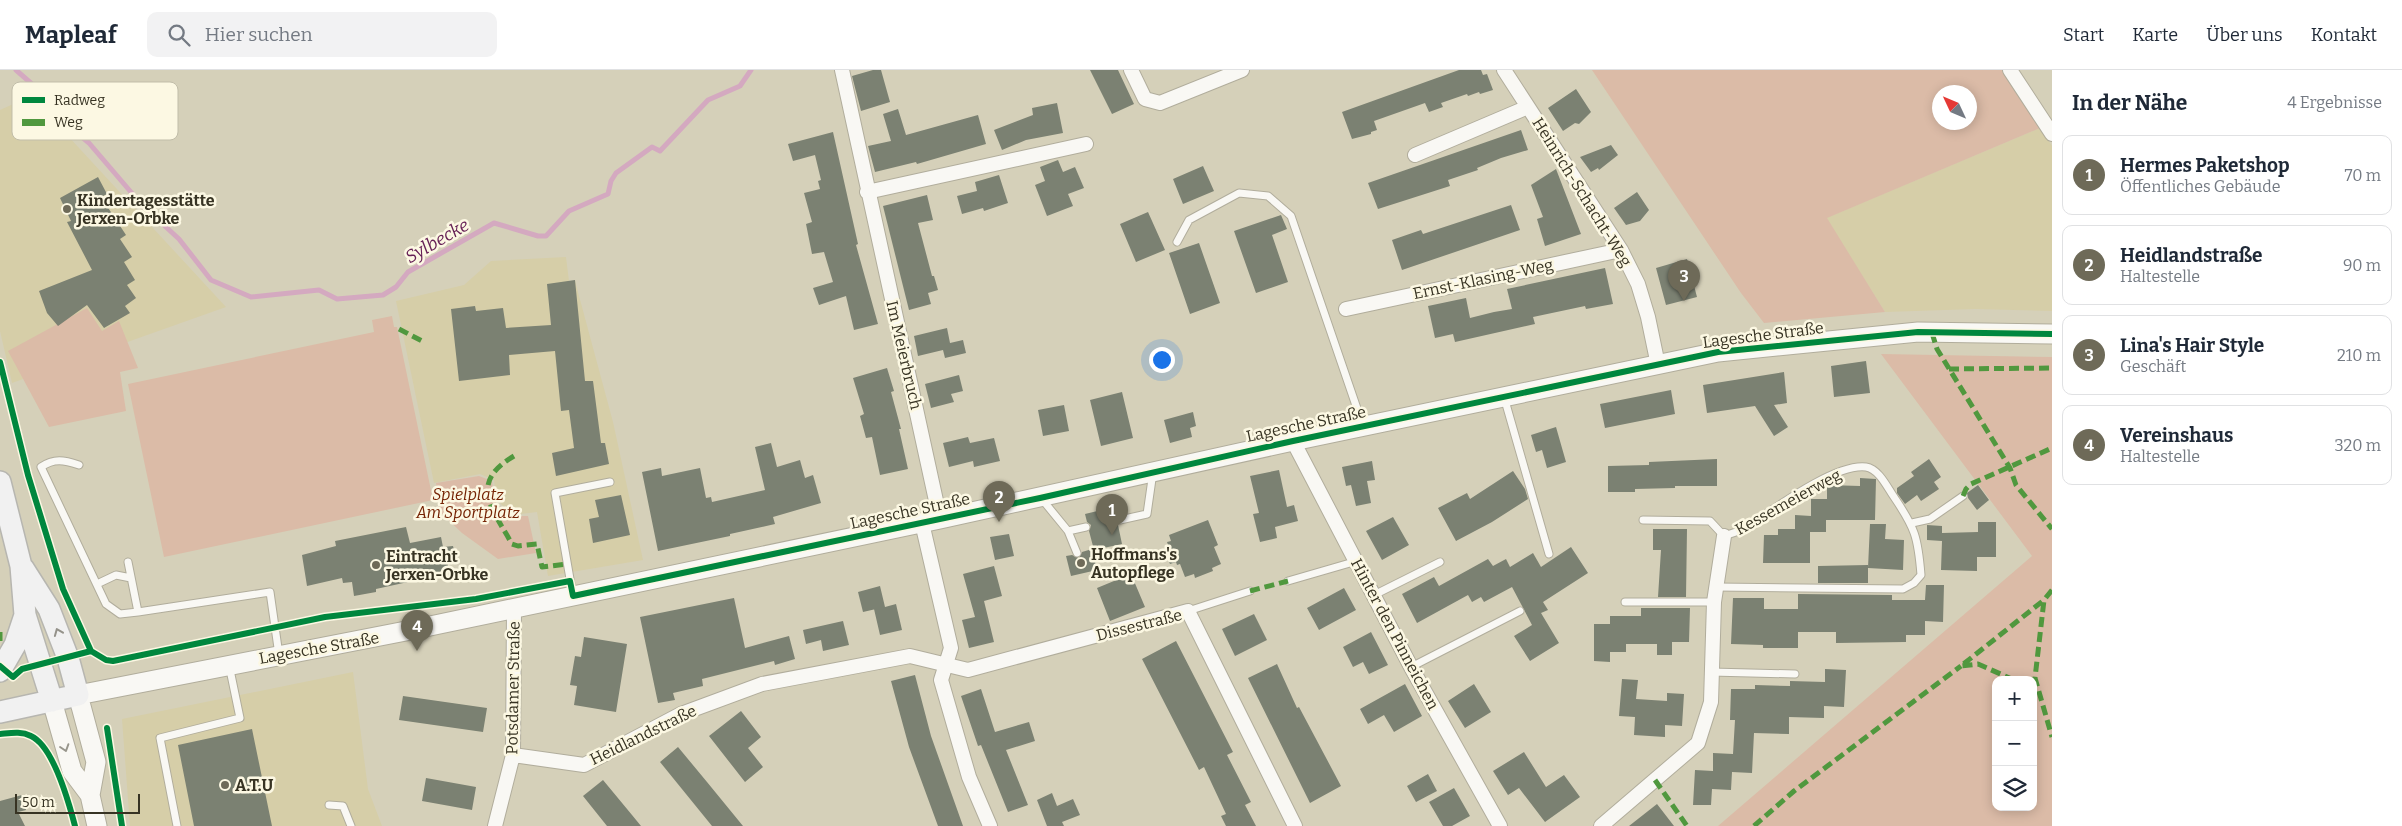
<!DOCTYPE html>
<html lang="de">
<head>
<meta charset="utf-8">
<style>
	:root { --surface:#fff; --page:#f2f2f3; --text:#1f2937; --muted:#747a83; --line:#e0e1e3; --accent:#6e6a58 }
	body { margin:0; font-family:Bitter,serif; background:var(--page); color:var(--text) }
	.controls { position:absolute; right:15px; bottom:15px; display:grid; overflow:hidden; border-radius:10px; box-shadow:0 2px 12px #0003 }
	.controls button { width:45px; height:45px; display:grid; place-items:center; padding:0; border:0; border-bottom:1px solid var(--line); background:var(--surface); color:var(--text); font:25px sans-serif }
	.compass { position:absolute; left:1932px; top:15px; width:45px; height:45px; border-radius:50%; background:var(--surface); box-shadow:0 2px 12px #0003; rotate:314deg }
	.scale { position:absolute; left:15px; bottom:12px; width:125px; box-sizing:border-box; padding-left:5px; border:2px solid #373323; border-top:0; font-size:14px; line-height:18px; white-space:nowrap; color:#373323; -webkit-text-stroke:4px #fcf8e3; paint-order:stroke }
	.you { position:absolute; left:1161px; top:289px; width:18px; height:18px; margin:-12px; border:4px solid #fff; border-radius:50%; background:#1a73e8; box-shadow:0 0 0 8px #1a73e833 }
	.badge { display:grid; place-items:center; width:32px; height:32px; border-radius:50%; background:var(--accent); color:#fff; font-size:16px; font-weight:700 }
	.pin { position:absolute; translate:-50% -41px; filter:drop-shadow(0 1px 2px #0008) }
	.pin::after { content:''; position:absolute; top:26px; width:18px; height:15px; background:inherit; clip-path:polygon(0 0,100% 0,50% 100%) }
	.list { margin:0; padding:0; list-style:none }
	h2 { display:flex; justify-content:space-between; align-items:center; height:65px; margin:0; padding:0 20px; font-size:21px }
	h2 small { font-size:16px; font-weight:400; color:var(--muted) }
	.list li { display:grid; grid-template-columns:32px 1fr auto; gap:15px; align-items:center; box-sizing:border-box; height:80px; margin:0 10px 10px; padding:0 10px; border:1px solid var(--line); border-radius:10px }
	.list b { display:block; font-size:19px; white-space:nowrap }
	.list p { margin:0; font-size:16px; white-space:nowrap; color:var(--muted) }
	.list em { font-size:16px; font-style:normal; color:var(--muted) }
	.icon { flex:none; width:28px; height:28px; fill:none; stroke:currentColor; stroke-width:2; stroke-linecap:round; stroke-linejoin:round }
	.map { position:relative; flex:none; width:2052px; height:756px; overflow:hidden }
	header { display:flex; align-items:center; gap:30px; box-sizing:border-box; height:70px; padding:0 25px; background:var(--surface); border-bottom:1px solid var(--line) }
	header strong { font-size:24px }
	nav { display:flex; gap:28px; margin-inline-start:auto; font-size:18px }
	.search { width:350px; height:45px; background:var(--page); display:flex; align-items:center; gap:12px; box-sizing:border-box; padding:0 18px; border-radius:10px; color:var(--muted); font-size:19px }
	main { display:flex }
	aside { flex:1; background:var(--surface) }
	.map>svg:first-child { display:block }
	.built { fill:#d6cea8 }
	.green { fill:#dbbba7; fill-rule:evenodd }
	.lines { fill:none; stroke-linecap:round; stroke-linejoin:round }
	.stream { stroke:#d4a9c0; stroke-width:5 }
	.building { fill:#7b8172 }
	.lane-casing { stroke:#b1ad9c; stroke-width:9 }
	.street-casing { stroke:#b1ad9c; stroke-width:16 }
	.secondary-casing { stroke:#b1ad9c; stroke-width:21 }
	.primary-casing { stroke:#b7b6b0; stroke-width:24 }
	.lane { stroke:#f9f8f4; stroke-width:7 }
	.street { stroke:#f9f8f4; stroke-width:14 }
	.secondary { stroke:#f9f8f4; stroke-width:19 }
	.primary { stroke:#f1f1f1; stroke-width:21 }
	.quiet { stroke:#50983e; stroke-width:5; stroke-dasharray:10 5; stroke-linecap:butt }
	.cycleway-casing { stroke:#fcf8e3; stroke-width:9 }
	.cycleway { stroke:#00873e; stroke-width:6 }
	.oneway { stroke:#94928a }
	.oneway2 { stroke:#98968c }
	.poi-dot { fill:#6e6a58; stroke:#fcf8e3; stroke-width:2 }
	.labels { text-anchor:middle; dominant-baseline:central; stroke-width:5; stroke-linejoin:round; paint-order:stroke }
	.street-label { font-size:16px; fill:#373323; stroke:#fcf8e3 }
	.poi-label { font-size:16px; font-weight:bold; fill:#373323; stroke:#fcf8e3; text-anchor:start }
	.park-label { font-size:16px; font-style:italic; fill:#752304; stroke:#fcf8e3 }
	.water-label { font-size:18px; font-style:italic; fill:#662056; stroke:#fcf8e3 }
	.key { fill:#fcf8e3; stroke:#c1bda9; stroke-width:1 }
	.key-label { font-size:14px; fill:#373323 }
</style>
</head>
<body>
<header>
<strong>Mapleaf</strong>
<div class="search"><svg class="icon" aria-label="search" viewBox="0 0 24 24"><circle cx="10" cy="10" r="6"/><path d="M15 15l6 6"/></svg>Hier suchen</div>
<nav><a>Start</a><a>Karte</a><a>Über uns</a><a>Kontakt</a></nav>
</header>
<main>
<div class="map">
<svg width="2052" height="756" viewBox="0 0 2052 756">
	<rect width="100%" height="100%" fill="#d5d0b9"/>
	<path class="built" d="M31 26 226 237 12 313 0 261V40Z
		M2040 58 2052 76V241L1975 239 1885 242 1826 148Z
		M566 187 569 211H575L613 352 643 490 548 506 537 442 512 445 496 429 494 410 480 404 434 413 396 231 464 215 491 191Z
		M353 602 368 719 382 756H130L122 649Z"/>
	<path class="green" d="M1592 0H2003L2040 58 1827 148 1885 242 1764 253 1741 223ZM1940 22H1970V52H1940Z
		M87 238 102 261 119 251 138 298 120 302 126 341 49 357 8 281Z
		M392 246 394 257H397L433 430 164 487 128 314 374 262 372 250Z
		M1881 284 2052 287V756H1718L2032 486ZM1996 610H2033V737H1996Z
		M479 406 492 411 494 430 509 446H528L536 483 498 489 462 463 440 442 436 413Z"/>
	<g class="lines">
		<path class="stream" d="M16 0 56 35 76 62 89 73 142 135 179 169 211 210 251 227 319 220 337 229 383 225 396 217 408 202 494 153 538 166H546L569 141 608 124 611 111 616 103 652 77 660 81 708 30 740 16 751 0"/>
	</g>
	<path class="building" d="M873 0H881L890 32 861 41 852 6Z
		M1090 0H1118L1134 34 1112 44Z
		M1459 0H1481L1483 5 1487 4 1493 20 1480 24 1479 22 1468 26 1467 24 1441 33 1443 37 1429 42 1425 33 1374 51 1377 60 1371 62V64L1352 69 1342 42Z
		M1576 19 1591 42 1579 54 1575 53 1563 61 1548 38Z
		M1057 33 1063 63 1026 70 1002 80 994 60 1033 45 1032 38Z
		M898 39 906 65 978 45 986 74 917 94 916 92 875 102 868 76 891 71 883 44Z
		M1521 60 1528 80 1501 88 1477 98 1478 100 1448 110 1450 116 1378 139 1368 113Z
		M833 62 858 174 856 175 878 254 854 260 846 226 819 235 813 218 833 212 824 182 812 184 806 154 812 152 804 123 820 119 818 111 821 110 815 85 793 91 788 74Z
		M1611 75 1618 85 1599 100 1598 98 1591 102 1580 87Z
		M1058 90 1063 102 1075 97 1084 118 1068 124 1073 136 1047 146 1035 115 1045 111 1040 97Z
		M1203 96 1214 121 1183 134 1173 109Z
		M1556 99 1581 164 1545 176 1537 149 1543 147 1531 115Z
		M999 105 1008 133 984 141 983 138 962 144 957 126 977 121 975 112Z
		M98 107 107 124 101 127 126 165 120 169 132 187 124 192 135 210 127 215 136 228 125 236 130 243 104 258 87 235 58 256 47 243 39 221 92 200 67 152 71 151 60 128Z
		M1637 122 1649 140 1640 151 1626 155 1614 138Z
		M927 125 933 150 918 153 932 206H934L938 220 928 223 931 234 909 240 883 136Z
		M1511 135 1520 160 1402 200 1392 170 1421 160 1423 164Z
		M1148 142 1165 180 1136 192 1120 154Z
		M1281 145 1287 159 1272 165 1288 212 1256 223 1234 161Z
		M1199 173 1220 233 1190 244 1169 183Z
		M1687 189 1697 227 1666 235 1656 198Z
		M1605 198 1613 234 1586 239 1585 236 1533 247 1535 254 1455 272 1453 264 1435 268 1428 236 1466 228 1470 248 1494 242 1512 239 1507 219Z
		M575 210 585 311H593L601 373H605L609 394 556 406 552 383 574 378 569 340 561 341 555 281 509 285 510 305 459 311 451 239 475 236 476 241 503 238 506 258 551 255 547 214Z
		M947 258 950 273 963 270 966 283 945 288 943 280 918 286 914 266Z
		M1866 291 1870 323 1834 327 1831 296Z
		M887 298 894 321 891 322 901 359H899L908 399 880 405 872 367 866 368 860 346 864 344 853 308Z
		M1784 302 1787 333 1774 335 1788 357 1774 366 1755 336 1707 343 1703 315Z
		M959 305 963 321 951 324 954 332 931 338 925 314Z
		M1671 320 1675 344 1605 358 1600 334Z
		M1122 322 1133 368 1101 376 1090 330Z
		M1064 335 1069 361 1043 366 1038 340Z
		M1193 342 1196 356 1190 358 1192 367 1170 373 1164 350Z
		M1556 357 1566 392 1547 398 1542 380 1536 382 1531 365Z
		M968 367 970 373 994 368 1000 391 974 397 973 391 949 397 943 373Z
		M771 373 777 397 800 390 805 408 813 405 821 433 773 447 775 454 730 464V466L658 481 642 402 661 398 662 406 700 398 706 428 711 427 712 432 765 420 755 377Z
		M1717 389V416H1675V418L1635 419V422H1608V396L1649 395V392Z
		M1929 389 1941 407 1934 412 1939 419 1921 431 1917 425 1905 434 1897 423V418L1914 406 1911 402Z
		M1372 391 1375 410 1367 411 1371 433 1356 436 1351 415 1346 416 1342 397Z
		M1279 400 1287 437 1294 435 1298 451 1275 457 1277 468 1260 472 1253 444 1259 443 1250 406Z
		M1513 401 1525 419 1528 429 1492 452 1456 471 1438 438 1467 423 1470 429Z
		M1860 408 1876 409 1875 450H1826V462H1810V493H1763L1764 465H1778V459H1795V445L1811 446V429H1827V415L1860 416Z
		M1978 415 1989 430 1977 440 1968 428 1967 423Z
		M621 425 630 465 593 473 589 449 599 447 595 430Z
		M1114 437 1115 451 1118 455 1122 474 1094 480 1089 461 1091 455 1087 452 1085 444Z
		M1393 447 1409 475 1382 490 1366 461Z
		M1208 450 1218 475 1214 477 1221 494 1212 498 1213 501 1195 508 1194 504 1185 507 1180 494 1177 495 1176 492 1170 494 1165 482 1170 480 1167 472 1171 471 1169 465Z
		M1978 452H1996V487H1977V501L1941 500 1942 471 1927 470V455L1942 456V463L1978 462Z
		M1870 454H1886L1885 469 1904 470 1903 500 1868 498Z
		M406 457 410 473 441 467 443 477 453 476 456 488 447 491 449 500 416 507 417 510 376 519V522L354 526 352 512 343 513 342 508 307 516 302 485 336 476 335 471Z
		M1653 459H1687L1686 527H1658L1661 480H1653Z
		M1009 464 1014 486 995 490 990 467Z
		M1571 477 1588 503 1543 532 1548 540 1541 543 1559 573 1530 591 1514 566 1532 555 1512 517 1484 532 1481 527 1472 532 1468 525 1417 553 1402 524 1434 507 1439 516 1488 489 1493 496 1506 489 1510 497 1533 483 1541 497Z
		M1092 479 1097 500 1071 506 1066 486 1072 485 1079 488 1082 482Z
		M1868 495V513H1818V496Z
		M994 496 1002 526 984 531 994 572 969 578 962 550 975 547 963 504Z
		M1131 504 1145 537 1110 551 1097 518Z
		M1926 515H1944L1943 552 1925 551V565H1906V572L1836 573V562H1798V578H1763V575L1731 574 1733 528H1764V539H1798V524L1892 525V530H1925Z
		M880 516 885 537 896 534 902 560 880 565 874 539H876L863 542 858 522Z
		M1344 518 1356 540 1319 560 1307 538Z
		M734 528 745 578 789 566 795 589 775 595 774 591 702 609 703 616 673 623 675 630 658 633 640 547Z
		M1641 538H1690L1689 572H1672V585H1657V574H1626V582H1610V592L1594 591V554H1610V546H1641Z
		M1254 544 1267 570 1235 586 1222 559Z
		M843 551 849 575 823 581 821 570 806 574 803 560Z
		M1371 562 1388 595 1369 604 1363 592 1353 597 1343 577Z
		M584 567 627 574 616 642 574 635 577 616 570 615 575 586 581 587Z
		M1176 571 1233 682 1227 685 1251 732 1245 735 1256 756H1226L1221 746 1226 744 1204 697 1199 700 1142 589Z
		M1277 594 1297 638 1299 637 1341 716 1310 733 1248 608Z
		M1825 599 1846 600 1844 637 1824 636V648L1789 647V664L1754 663 1752 703 1732 702 1731 720 1712 719 1711 735H1693L1695 700 1713 701V683L1733 684 1735 650H1730L1731 619H1755V615L1790 616V611L1825 612Z
		M915 605 931 666 963 756H938L909 677 891 611Z
		M1622 609 1638 610 1636 629 1667 631V623L1684 624 1682 656 1665 655V667L1634 665 1635 647 1619 646Z
		M1405 614 1422 646 1394 662 1384 645 1368 654 1360 639Z
		M1474 614 1491 642 1465 658 1448 631Z
		M981 619 995 662 1029 652 1035 671 1006 680 1028 735 1008 742 981 675 978 676 961 626Z
		M403 626 487 638 483 662 399 650Z
		M741 641 761 667 748 678 763 697 745 712 709 666Z
		M252 659 272 756H194L178 675Z
		M678 677 707 712 743 756H712L660 692Z
		M1524 682 1546 717 1564 705 1580 727 1545 752 1519 718 1508 725 1493 701Z
		M1428 704 1437 721 1416 732 1407 716Z
		M426 708 476 717 472 740 422 731Z
		M603 710 632 745 641 756H607L583 726Z
		M1454 718 1470 746 1452 756H1443L1429 732Z
		M1052 723 1057 736 1073 729 1080 745 1062 752 1064 756H1047L1037 730Z
		M22 725 26 740 18 742 25 756H0V731Z
		M1657 734 1674 756H1629Z"/>
	<g class="lines">
		<defs>
			<path id="lane" d="M1177 172 1189 150 1239 123 1268 126 1291 146 1363 356
				M1504 327 1549 484
				M79 395C64 390 54 388 41 397L106 534 120 544 138 542
				M1041 428 1068 461 1086 457
				M1120 450 1147 444 1153 402
				M1643 450 1710 451 1724 466 1742 460C1770 442 1834 393 1866 397 1879 399 1887 417 1894 427 1915 458 1918 467 1921 505L1914 513 1903 519 1716 517
				M1912 453 1930 449 1963 426
				M1068 461 1077 483
				M128 492 138 542 270 522 279 585
				M1288 511 1357 491
				M97 514 116 505 131 508
				M1374 525 1440 492
				M573 526 555 423 610 412
				M1625 532H1714
				M1188 541 1250 521
				M1411 597 1520 541
				M1711 602 1795 604
				M329 735 343 736 351 756
				M177 756 160 668 240 648 229 595"/>
			<path id="street" d="M842 0 940 449
				M1131 0 1145 29 1160 33 1242 0
				M1504 0 1621 180 1638 214 1648 247 1658 295
				M2010 0 2052 64
				M1415 85 1528 37
				M867 122 1086 74
				M1346 239 1621 180
				M1293 371 1411 597 1500 756
				M922 453 951 578 941 610 969 707 990 756
				M513 685 584 695 681 644 762 614 910 586 968 600 1188 541 1295 756
				M495 756 513 685 514 539
				M1601 756 1698 673 1711 632 1714 532 1724 466"/>
			<path id="secondary" d="M52 631 72 701 90 725
				M97 756 90 725 96 692 78 625 411 560 940 449 1293 371 1718 282 1918 262 2052 264"/>
			<path id="primary" d="M0 412 21 496 25 545 52 631
				M0 601 15 575 25 545
				M0 642 78 625 68 588 49 539 23 498"/>
		</defs>
		<use href="#lane" class="lane-casing"/>
		<use href="#street" class="street-casing"/>
		<use href="#secondary" class="secondary-casing"/>
		<use href="#primary" class="primary-casing"/>
		<use href="#lane" class="lane"/>
		<use href="#street" class="street"/>
		<use href="#secondary" class="secondary"/>
		<use href="#primary" class="primary"/>
		<path class="quiet" d="M399 259 424 272
			M1932 263 1937 279 2010 398 2016 415 2052 459
			M1949 299 2052 298
			M514 386C468 413 492 438 512 474L518 476 537 474 542 497 567 494
			M1963 426 1966 419 1971 414 2052 378
			M2052 520 2044 530 2035 608 2052 667
			M1250 521 1288 511
			M0 562V571
			M2014 610 1978 594 1961 596 2044 530
			M1655 710 1687 756
			M1754 756 1794 721 1961 596"/>
		<defs>
			<path id="cycleway" d="M0 292 28 405 63 519 91 581 106 590 113 591 325 547 476 529 570 511 573 526 1040 428 1293 371 1718 282 1918 262 2052 264
				M0 596 13 607 22 599 91 581
				M107 658 122 756
				M0 664C11 663 21 661 31 666 53 676 69 733 75 756"/>
		</defs>
		<use href="#cycleway" class="cycleway-casing"/>
		<use href="#cycleway" class="cycleway"/>
	</g>
	<defs><path id="oneway-chevron" d="M-2-3.5L2.5 0L-2 3.5" fill="none" stroke-width="1.6" stroke-linecap="round" stroke-linejoin="round" transform="scale(1.25)"/></defs>
	<use class="oneway" href="#oneway-chevron" transform="translate(58 562) rotate(-112)"/>
	<use class="oneway2" href="#oneway-chevron" transform="translate(65 678) rotate(72)"/>
	<g class="poi-dot">
		<circle cx="67" cy="139" r="5"/>
		<circle cx="1081" cy="493" r="5"/>
		<circle cx="376" cy="495" r="5"/>
		<circle cx="225" cy="715" r="5"/>
	</g>
	<g class="labels">
		<g class="street-label">
			<text transform="translate(1582 122) rotate(58)">Heinrich-Schacht-Weg</text>
			<text transform="translate(1483 209) rotate(-12)">Ernst-Klasing-Weg</text>
			<text transform="translate(1763 265) rotate(-7)">Lagesche Straße</text>
			<text transform="translate(904 285) rotate(77)">Im Meierbruch</text>
			<text transform="translate(1306 354) rotate(-12)">Lagesche Straße</text>
			<text transform="translate(1788 432) rotate(-29)">Kessemeierweg</text>
			<text transform="translate(910 441) rotate(-12)">Lagesche Straße</text>
			<text transform="translate(1139 555) rotate(-14)">Dissestraße</text>
			<text transform="translate(1395 564) rotate(62)">Hinter den Pinneichen</text>
			<text transform="translate(319 578) rotate(-10)">Lagesche Straße</text>
			<text transform="translate(513 618) rotate(-89)">Potsdamer Straße</text>
			<text transform="translate(643 665) rotate(-26)">Heidlandstraße</text>
		</g>
		<g class="poi-label">
			<text x="77" y="130">Kindertagesstätte<tspan x="77" dy="18">Jerxen-Orbke</tspan></text>
			<text x="1091" y="484">Hoffmans's<tspan x="1091" dy="18">Autopflege</tspan></text>
			<text x="386" y="486">Eintracht<tspan x="386" dy="18">Jerxen-Orbke</tspan></text>
			<text x="235" y="715">A.T.U</text>
		</g>
		<g class="park-label">
			<text x="468" y="424">Spielplatz<tspan x="468" dy="18">Am Sportplatz</tspan></text>
		</g>
		<g class="water-label">
			<text transform="translate(437 171) rotate(-30)">Sylbecke</text>
		</g>
	</g>
	<rect x="12" y="12" width="166" height="58" rx="8" class="key"/>
	<rect x="22" y="27" width="23" height="6" fill="#00873e"/>
	<rect x="22" y="49" width="23" height="7" fill="#50983e"/>
	<g class="key-label">
		<text x="54" y="35">Radweg</text>
		<text x="54" y="57">Weg</text>
	</g>
</svg>
<div class="controls">
<button>+</button>
<button>−</button>
<button><svg class="icon" aria-label="layers" viewBox="0 0 24 24"><path d="M12 4l9 5-9 5-9-5zM3 14l9 5 9-5"/></svg></button>
</div>
<svg class="compass" viewBox="-18 -18 36 36"><path d="M0-13l5 13h-10z" fill="#e53935"/><path d="M0 13l5-13h-10z" fill="#747a83"/></svg>
<div class="scale">50 m</div>
<div class="you"></div>
<div class="pin badge" style="left:1112px;top:465px">1</div>
<div class="pin badge" style="left:999px;top:452px">2</div>
<div class="pin badge" style="left:1684px;top:231px">3</div>
<div class="pin badge" style="left:417px;top:581px">4</div>
</div>
<aside>
<h2>In der Nähe<small>4 Ergebnisse</small></h2>
<ul class="list">
<li><span class="badge">1</span><div><b>Hermes Paketshop</b><p>Öffentliches Gebäude</p></div><em>70 m</em></li>
<li><span class="badge">2</span><div><b>Heidlandstraße</b><p>Haltestelle</p></div><em>90 m</em></li>
<li><span class="badge">3</span><div><b>Lina's Hair Style</b><p>Geschäft</p></div><em>210 m</em></li>
<li><span class="badge">4</span><div><b>Vereinshaus</b><p>Haltestelle</p></div><em>320 m</em></li>
</ul>
</aside>
</main>
</body>
</html>
